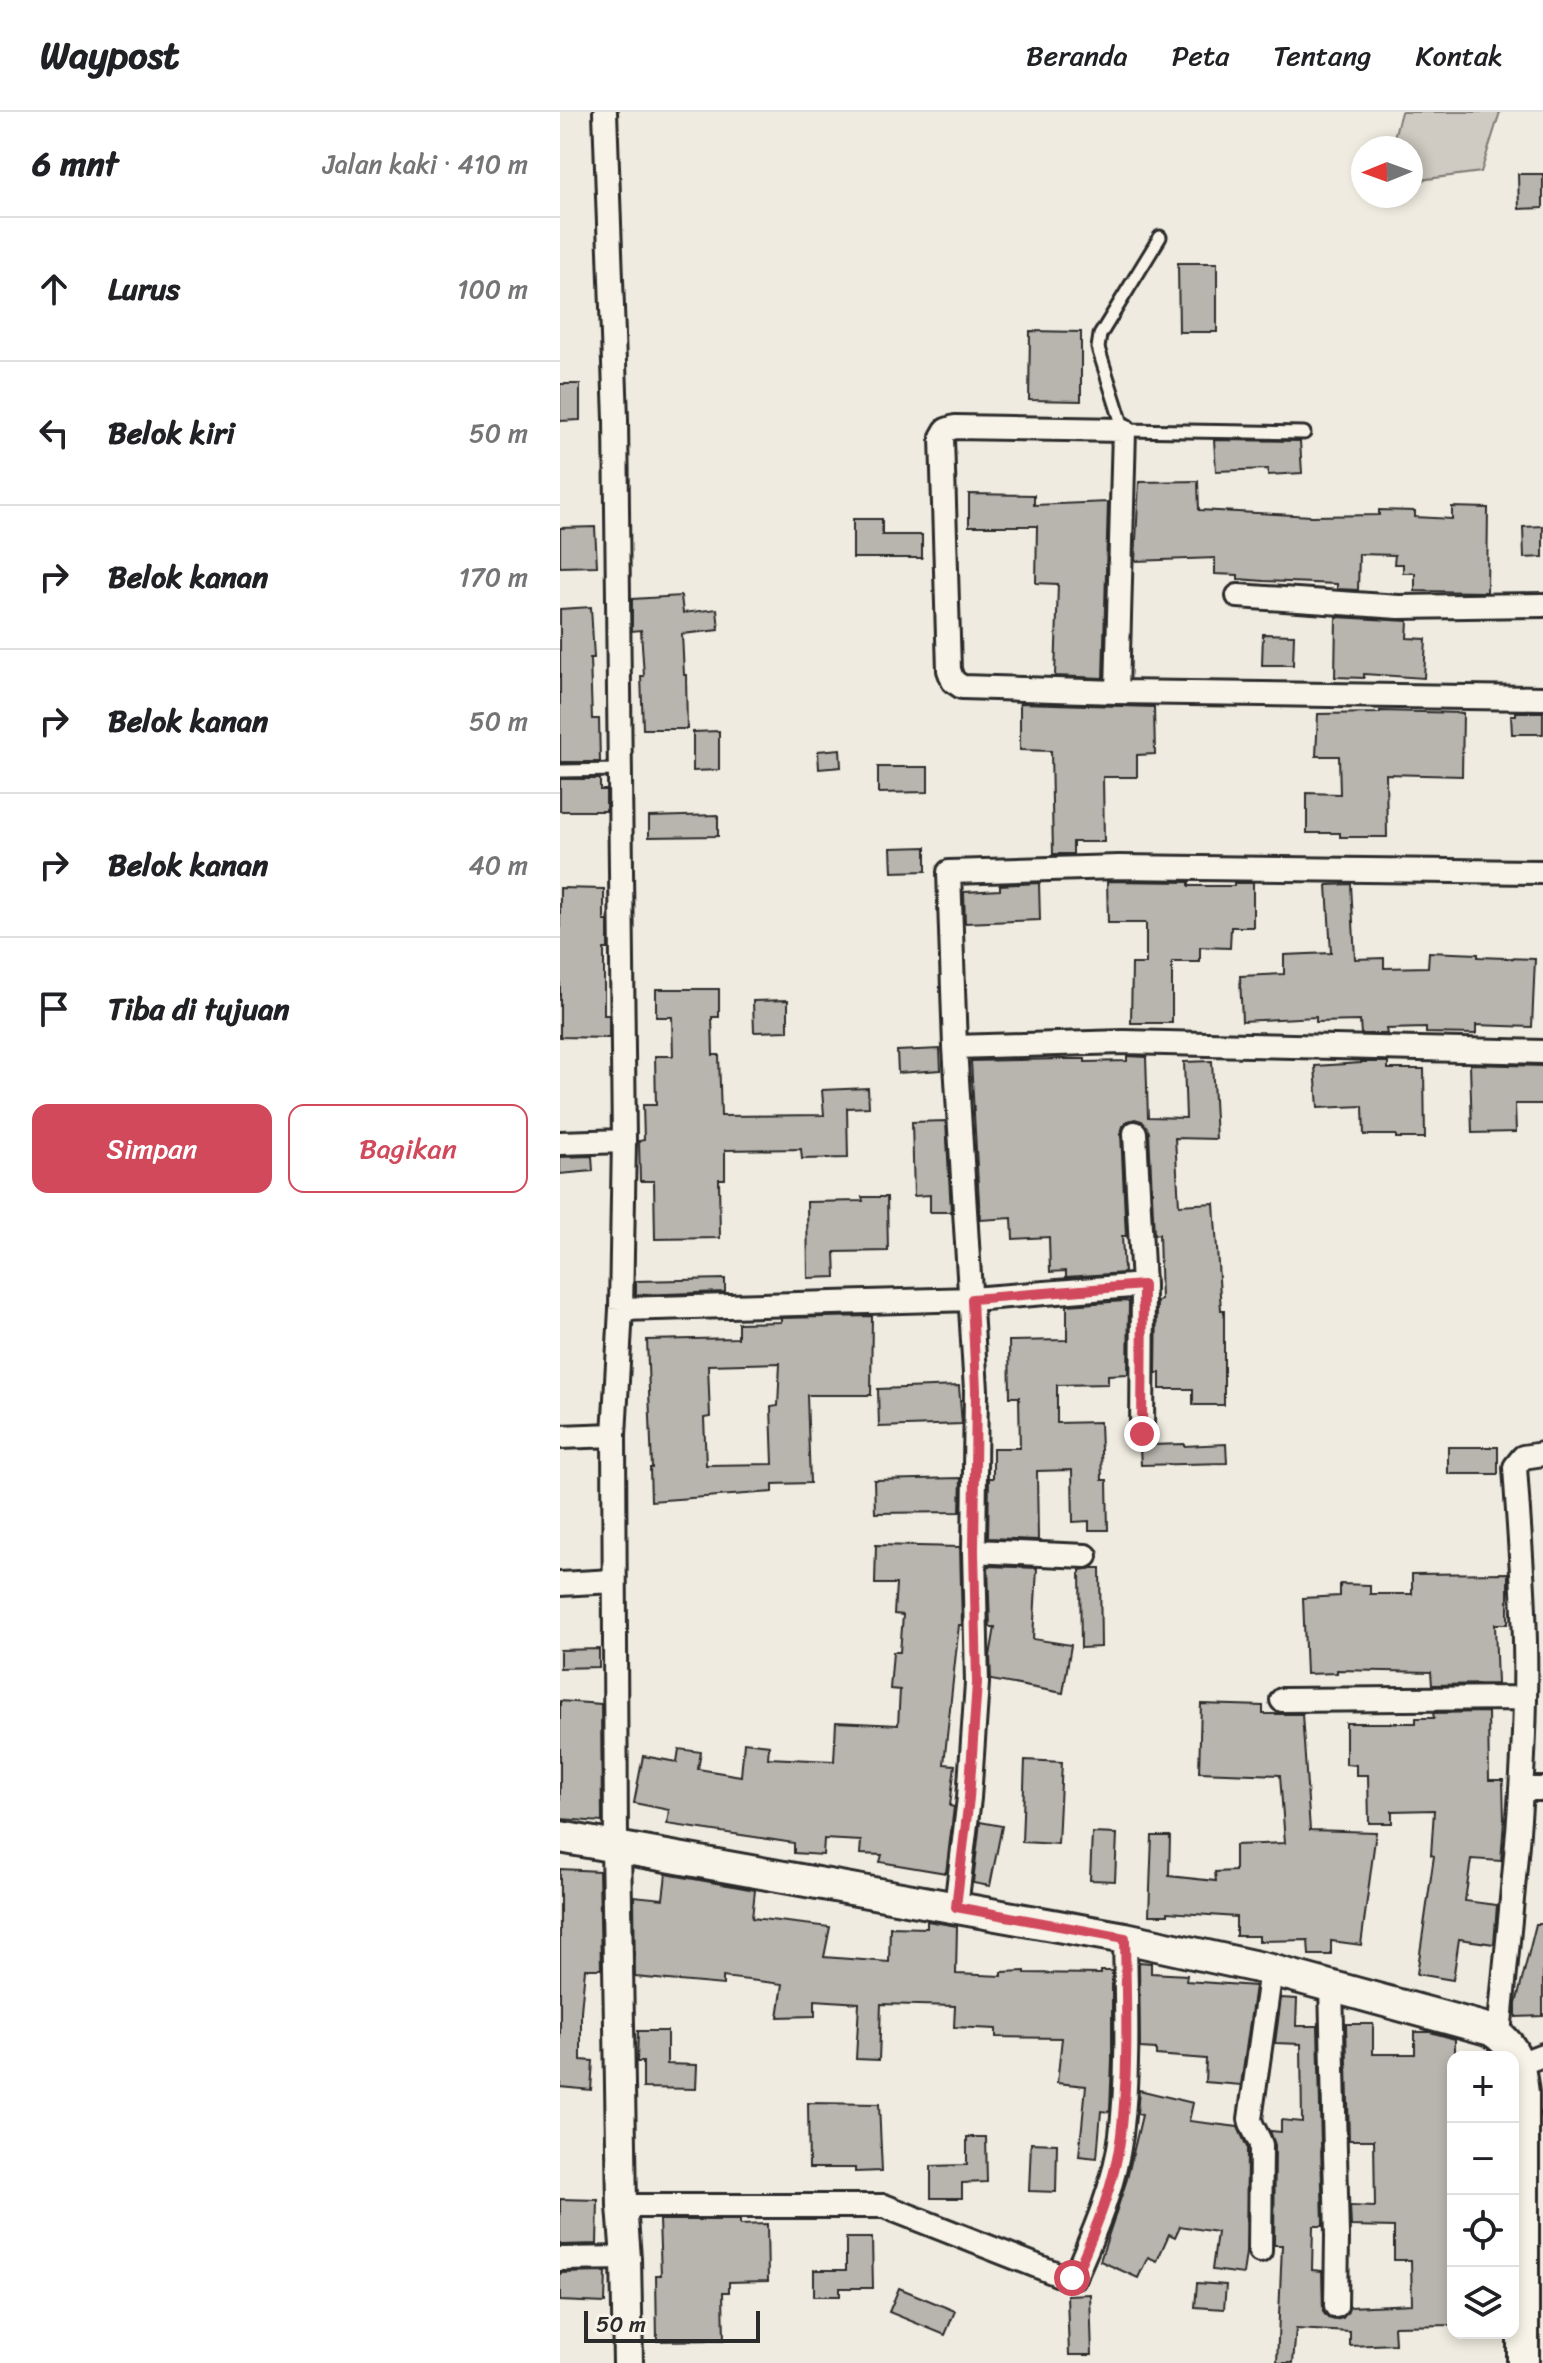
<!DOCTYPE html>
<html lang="id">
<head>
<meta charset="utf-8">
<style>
	:root { --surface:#fff; --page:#f6f6f6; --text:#202124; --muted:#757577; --line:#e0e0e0; --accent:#d1495b }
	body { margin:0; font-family:Sriracha,sans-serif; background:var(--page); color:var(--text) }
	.controls { position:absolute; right:24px; bottom:24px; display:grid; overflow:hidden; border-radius:16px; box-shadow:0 4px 12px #0003 }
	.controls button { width:72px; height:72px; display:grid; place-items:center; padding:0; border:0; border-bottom:2px solid var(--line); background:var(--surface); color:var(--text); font:40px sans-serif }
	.compass { position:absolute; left:791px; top:24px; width:72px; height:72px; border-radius:50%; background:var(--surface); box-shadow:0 4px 12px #0003; rotate:269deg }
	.scale { position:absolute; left:24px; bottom:20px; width:176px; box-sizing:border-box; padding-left:8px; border:4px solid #2b2b2b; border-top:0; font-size:22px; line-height:28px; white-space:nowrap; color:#2b2b2b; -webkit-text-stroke:6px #f7f3e8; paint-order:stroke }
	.stop { position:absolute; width:24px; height:24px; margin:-18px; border:6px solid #d1495b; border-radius:50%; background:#fff }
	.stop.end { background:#d1495b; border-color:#fff; box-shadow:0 2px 8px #0008 }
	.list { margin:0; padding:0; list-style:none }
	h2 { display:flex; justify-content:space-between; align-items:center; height:104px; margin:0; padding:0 32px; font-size:34px }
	h2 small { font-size:26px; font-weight:400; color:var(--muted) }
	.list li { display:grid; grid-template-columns:52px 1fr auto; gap:24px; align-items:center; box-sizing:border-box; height:144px; padding:0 32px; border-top:2px solid var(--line) }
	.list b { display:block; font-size:30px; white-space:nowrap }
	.list em { font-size:26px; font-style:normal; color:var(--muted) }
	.actions { display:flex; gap:16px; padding:24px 32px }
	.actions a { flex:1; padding:18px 0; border:2px solid var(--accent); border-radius:16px; text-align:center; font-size:28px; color:var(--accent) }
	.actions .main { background:var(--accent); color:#fff }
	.icon { flex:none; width:44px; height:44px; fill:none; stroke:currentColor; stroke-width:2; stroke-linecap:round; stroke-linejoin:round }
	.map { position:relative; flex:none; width:983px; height:2251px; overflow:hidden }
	header { display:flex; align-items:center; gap:48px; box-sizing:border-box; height:112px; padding:0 40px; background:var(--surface); border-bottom:2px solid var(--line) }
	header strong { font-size:38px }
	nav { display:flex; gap:44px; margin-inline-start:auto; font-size:28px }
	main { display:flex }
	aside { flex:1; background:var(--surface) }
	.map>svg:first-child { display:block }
	.green { fill:#cfcbc2; stroke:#7d7b76; stroke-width:2 }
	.building { fill:#b8b5ae; stroke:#2b2b2b; stroke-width:2; fill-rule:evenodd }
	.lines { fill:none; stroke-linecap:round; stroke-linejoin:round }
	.service-casing { stroke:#2b2b2b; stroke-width:17 }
	.minor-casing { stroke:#2b2b2b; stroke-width:28 }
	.tertiary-casing { stroke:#2b2b2b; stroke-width:34 }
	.secondary-casing { stroke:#2b2b2b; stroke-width:36 }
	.service { stroke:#f7f3e8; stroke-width:11 }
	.minor { stroke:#f7f3e8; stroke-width:22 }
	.tertiary { stroke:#f7f3e8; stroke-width:28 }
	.secondary { stroke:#f7f3e8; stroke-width:30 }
	.route { stroke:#d1495b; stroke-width:10 }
</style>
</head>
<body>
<header>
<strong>Waypost</strong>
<nav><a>Beranda</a><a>Peta</a><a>Tentang</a><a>Kontak</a></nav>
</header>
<main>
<aside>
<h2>6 mnt<small>Jalan kaki · 410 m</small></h2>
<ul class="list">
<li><svg class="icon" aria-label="ahead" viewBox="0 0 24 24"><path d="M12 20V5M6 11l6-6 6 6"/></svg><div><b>Lurus</b></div><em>100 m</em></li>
<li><svg class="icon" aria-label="left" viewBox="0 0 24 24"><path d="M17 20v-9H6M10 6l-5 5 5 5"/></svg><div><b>Belok kiri</b></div><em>50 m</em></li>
<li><svg class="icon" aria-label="right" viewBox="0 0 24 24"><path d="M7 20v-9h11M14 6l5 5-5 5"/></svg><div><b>Belok kanan</b></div><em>170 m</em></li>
<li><svg class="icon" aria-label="right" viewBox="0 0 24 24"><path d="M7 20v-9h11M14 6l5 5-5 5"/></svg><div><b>Belok kanan</b></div><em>50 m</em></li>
<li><svg class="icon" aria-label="right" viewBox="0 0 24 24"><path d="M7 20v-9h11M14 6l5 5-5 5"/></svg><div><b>Belok kanan</b></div><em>40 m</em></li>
<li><svg class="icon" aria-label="arrive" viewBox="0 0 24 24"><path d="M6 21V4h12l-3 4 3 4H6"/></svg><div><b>Tiba di tujuan</b></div></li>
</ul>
<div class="actions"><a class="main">Simpan</a><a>Bagikan</a></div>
</aside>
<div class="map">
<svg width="983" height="2251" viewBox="0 0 983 2251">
	<rect width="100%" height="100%" fill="#efebe0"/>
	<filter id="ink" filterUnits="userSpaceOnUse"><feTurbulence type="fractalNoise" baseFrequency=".0125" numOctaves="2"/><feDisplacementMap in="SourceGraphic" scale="16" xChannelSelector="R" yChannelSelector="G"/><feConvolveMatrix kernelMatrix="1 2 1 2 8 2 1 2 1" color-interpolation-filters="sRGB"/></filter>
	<g filter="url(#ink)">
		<path class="green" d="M841 0H940L921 60 851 69V36H831Z"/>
		<path class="building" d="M958 62H983V96L959 97Z
			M618 151H657V220H619Z
			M470 219 521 220V289L469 288Z
			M0 272H20V308L0 309Z
			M654 328 740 329 742 361 708 363V357L656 359Z
			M638 369 639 398 752 404 819 403V398L855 399V405L892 407V395L928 396 927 480 855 479V461H843V452H834L835 443 799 442 798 478 777 477V472L704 469 678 467V463L655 462V446L575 449 579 370Z
			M409 382 474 383V393L548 390 543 566 495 564 498 472 476 471 477 414H409Z
			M293 407H322V423H362V446H293Z
			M983 414V445L964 446 963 415Z
			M35 415 37 454 0 455V416Z
			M121 484 123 501 157 497 159 518 122 522 124 563H126L127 617H83L81 564H84L81 518 72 519V487Z
			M31 495 34 546H30L32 607H39L40 650H0V497Z
			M776 505 848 509 847 526 866 527 864 566 804 562V566L775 565Z
			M703 522 734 523 733 553H702Z
			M460 591 594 595 595 642 577 643V665H543L544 730H513V742H493L491 639 460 638Z
			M820 599 903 601 902 664 826 662 827 725H780V721H747V681L780 682 779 644H756L758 602 820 601Z
			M956 600H983V622H952L951 603H956Z
			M159 619V658L133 659V620Z
			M280 637 281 655 259 657 258 639Z
			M318 655H368V680L318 681Z
			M0 667H40V678H46V699H0Z
			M158 703V724L89 725V705Z
			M366 735V759L332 760 331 736Z
			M547 769 629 770V774H674V771H693V815H671L670 836 640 835V850H612V911H571L572 852H586V811H548Z
			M479 771 480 808 405 811 404 780 440 778V773Z
			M791 772 795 847 824 846V856L868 855 869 840 918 842V845L975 847 972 915 916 913V922L866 921V916L826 917 827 922H801L800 909 756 910V905L682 909 680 864 724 862V843L771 841 767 773Z
			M0 776 44 777V809H48V837H44V903H49V926L0 925Z
			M96 877H159V905H152L153 943H159L161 1004 264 1003 262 978 308 976 309 995 287 996 288 1046 242 1047 241 1037 165 1038V1067H159L160 1126 95 1127 94 1069H80L79 1029 84 1028 83 993H96L95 944H113L112 905H96Z
			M228 888V919L194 920 193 889Z
			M380 937 381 958 338 961 337 939Z
			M567 944 586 945 588 1005 626 1006 624 950 652 949 656 1027 615 1026 619 1093 654 1091 661 1198H664V1293H633V1277H600V1261H596L597 1189 601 1188 599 1122 594 1123 589 1020 582 1009 575 1007 568 1009 563 1014 561 1021 566 1124H562L564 1161 506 1165V1159L490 1160 489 1125 453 1127 452 1106 420 1108 411 949 502 947H525V950L567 949Z
			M801 950H828V957H864L865 1026H836V1023H804L803 994 758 996 755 954 801 951Z
			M910 952 983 954V992H955L956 1020 912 1021Z
			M386 1009 391 1100H370V1083L354 1084 352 1010Z
			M32 1044 33 1059 0 1062V1045Z
			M302 1085H327L328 1139 275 1140 276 1165 248 1166 247 1090 303 1089Z
			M165 1167V1180L76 1183V1169Z
			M565 1189 569 1190 568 1262 548 1263V1272L497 1273V1311L540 1310 542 1368H547L548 1418H529V1409L513 1410 512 1358 477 1359 478 1428 428 1426 429 1366H433V1336H460L459 1285H450L449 1229 507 1228V1193Z
			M312 1204 311 1283H247L250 1371 213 1372V1380L91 1389 90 1356H92L87 1228 178 1226V1211L221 1210V1206ZM220 1251 218 1294 211 1295 213 1352 146 1353 144 1306 150 1305 148 1253Z
			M399 1274 402 1312 319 1315 318 1277Z
			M624 1332V1334L666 1332 667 1351 581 1353 580 1336 590 1333Z
			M888 1335H938V1362H888Z
			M401 1366 400 1400 315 1401 314 1368Z
			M316 1433 400 1435 402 1513H399L384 1652 395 1653 390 1694 394 1695 386 1761 320 1750 322 1743 300 1742 301 1729 264 1727 263 1743 234 1741V1731L107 1712 109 1698 74 1691 83 1644 117 1650 119 1637 141 1640 138 1657 181 1664 184 1630 209 1633 208 1646 274 1649 276 1610 338 1613 340 1578 330 1577 333 1540H340L343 1503 334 1502 336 1472H315Z
			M428 1454 477 1456 473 1527 511 1533 503 1581 431 1568 430 1544 435 1515H430Z
			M533 1456H540L541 1535 521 1536 520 1458Z
			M948 1461V1512H935L937 1572 872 1573 871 1560 777 1558V1561L746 1562 743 1486 780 1484V1472L810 1473V1482H852V1462Z
			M39 1537V1555L0 1556V1538Z
			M0 1589 41 1592 42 1710 0 1707Z
			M641 1592 703 1594V1602H742L750 1718 816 1720 801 1833 771 1829V1843H749L748 1828 699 1829V1824H676V1805L608 1800V1803H589L592 1724H610L609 1764 656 1769 655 1760 675 1759V1733L725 1731 720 1663 639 1660Z
			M928 1600 929 1668H943L944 1709 941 1749 911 1747 905 1789 937 1793 934 1832 899 1827 893 1868 857 1862 874 1744 871 1743 874 1698 832 1699V1711H809L808 1663H796V1653L786 1652V1611H856V1606H874L873 1601Z
			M465 1648 502 1650 498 1732 462 1730Z
			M420 1710 442 1714 430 1774 413 1771Z
			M532 1721 557 1722 555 1769 530 1768Z
			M0 1757 39 1759 41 1857H25L21 1899V1948L33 1949 31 1978 0 1975Z
			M106 1762 195 1778 192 1806 270 1815 264 1845 329 1850 330 1815 367 1816V1809L397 1814 396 1862 442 1864V1860L465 1859V1861L541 1862V1859H552V1949L550 1997 549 2000 541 1999 537 2046 519 2044 526 1974 497 1971 502 1926 436 1925V1917L394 1915 395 1894 321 1892 319 1948 296 1947 299 1891 255 1888V1904L218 1905 223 1872 163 1865V1873L75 1865 74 1784 103 1787Z
			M976 1812H983V1904L956 1905V1892Z
			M579 1850 591 1851V1861L627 1863 626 1869 695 1874 681 1973 645 1970 646 1947 596 1943V1937L580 1936Z
			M721 1886 737 1887 736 1914H758L763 2114H753L752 2158 762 2159 763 2200 768 2206 775 2208 783 2206 790 2195 852 2192 851 2148H834V2115L791 2114 790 2094 815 2095 814 2028H789L786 1912H813V1942H855V1920H870L895 1927V1945H893V2213L834 2214 835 2232 790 2234V2220L736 2217 733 2251H717L722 2133H714L715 2033 710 2019 721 2020V2008L742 2010 741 1932 715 1931Z
			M78 1919H107V1952L137 1953 136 1977 83 1976V1950H77Z
			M579 1978 633 1991 629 2009 678 2015 687 2035 686 2141 683 2162 652 2158 657 2120 620 2114 615 2125 609 2122 597 2149 588 2145 578 2166 540 2149 567 2067 582 2003 577 2002Z
			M248 1991 319 1992 322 2059 295 2060V2056H249Z
			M407 2025H426L427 2070 402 2071V2086H371V2054L407 2053Z
			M471 2031 497 2032 496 2080 469 2079Z
			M0 2087 38 2088 37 2132 0 2133Z
			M99 2108H180V2113L207 2112 208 2169 169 2170V2180H163L164 2228 97 2229 96 2163H101Z
			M286 2126H312L313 2176H280V2184H254V2158H286Z
			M46 2160 45 2191 0 2189V2161Z
			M637 2171 666 2173 664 2197 635 2195Z
			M339 2176 395 2199 385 2223 329 2200Z
			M530 2182 532 2243H509L507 2183Z"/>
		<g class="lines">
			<defs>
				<path id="service" d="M600 125 540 223 538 236 564 318 744 321
					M0 659 60 658"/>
				<path id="minor" d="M45 0 56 307 64 1029 61 1197 54 1323 56 1733
					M678 484 839 495 983 493
					M557 580 564 318 395 315 386 318 382 325 389 558 393 569 402 575 557 580 983 586
					M395 935 564 930 983 940
					M575 1021 583 1173 582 1322
					M0 1031 64 1029
					M61 1197 412 1187 583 1173
					M0 1325 54 1323
					M414 1439 526 1444
					M0 1472 53 1469
					M722 1588 965 1586
					M961 1677H983
					M396 1795 409 1686 417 1571 414 1439 416 1278 395 935 389 760 559 755 983 760
					M771 1873 777 2124 776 2194
					M939 1923C949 1811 963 1699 965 1587 967 1510 960 1432 955 1355L963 1345 983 1342
					M959 1952 983 1943
					M62 2094H324L505 2165 515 2164C535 2119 555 2072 561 2023 569 1958 566 1891 565 1826
					M700 2139 701 2033C698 2023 692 2017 690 2007L711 1858
					M0 2147 66 2146"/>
				<path id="tertiary" d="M56 1733 62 2094 66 2146 68 2251"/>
				<path id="secondary" d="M0 1725 565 1826 711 1858 931 1918C956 1933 960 1954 963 1981V2251"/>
			</defs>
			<use href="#service" class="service-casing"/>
			<use href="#minor" class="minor-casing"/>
			<use href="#tertiary" class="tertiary-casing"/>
			<use href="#secondary" class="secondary-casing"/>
			<use href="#service" class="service"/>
			<use href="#minor" class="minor"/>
			<use href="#tertiary" class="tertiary"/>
			<use href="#secondary" class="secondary"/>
		</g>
	</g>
	<g class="lines" filter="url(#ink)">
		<path class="route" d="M512 2166 515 2164C535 2119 555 2072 561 2023 569 1958 566 1891 565 1826L396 1795 409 1686 417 1571 414 1439 416 1278 412 1187 583 1173 582 1322"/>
	</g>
</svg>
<div class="controls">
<button>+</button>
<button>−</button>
<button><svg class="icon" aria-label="locate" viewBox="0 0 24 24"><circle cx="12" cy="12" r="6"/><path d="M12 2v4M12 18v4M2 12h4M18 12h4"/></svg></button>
<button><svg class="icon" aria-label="layers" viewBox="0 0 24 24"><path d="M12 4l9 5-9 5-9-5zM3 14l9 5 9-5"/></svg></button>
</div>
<svg class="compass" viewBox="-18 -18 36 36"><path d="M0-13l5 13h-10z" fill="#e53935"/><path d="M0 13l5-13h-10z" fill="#757577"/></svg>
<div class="scale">50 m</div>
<div class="stop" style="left:512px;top:2166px"></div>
<div class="stop end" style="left:582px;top:1322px"></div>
</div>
</main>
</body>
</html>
